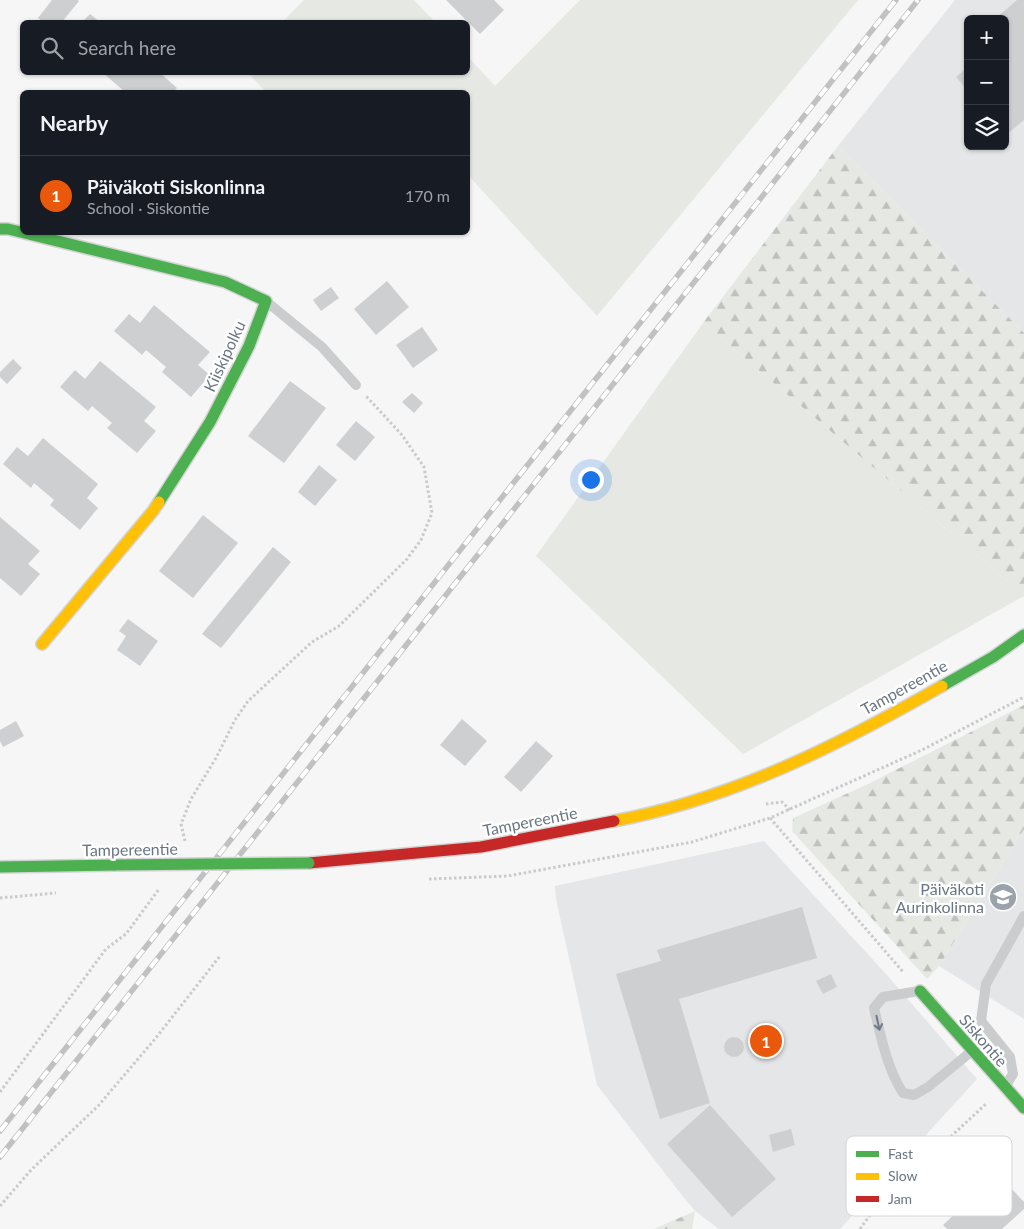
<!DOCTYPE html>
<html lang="en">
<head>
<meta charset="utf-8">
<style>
	:root { --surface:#171b24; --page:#20242c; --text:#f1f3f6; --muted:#9ea1a6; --line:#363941; --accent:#ea580c }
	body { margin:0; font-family:Lato,sans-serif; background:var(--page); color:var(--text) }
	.controls { position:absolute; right:15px; top:15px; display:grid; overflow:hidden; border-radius:8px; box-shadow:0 1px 4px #0004 }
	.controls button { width:45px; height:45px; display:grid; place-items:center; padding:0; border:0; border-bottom:1px solid var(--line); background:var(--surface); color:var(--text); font:25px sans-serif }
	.you { position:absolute; left:590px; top:479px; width:18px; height:18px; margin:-12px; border:4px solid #fff; border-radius:50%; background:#1a73e8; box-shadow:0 0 0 8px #1a73e833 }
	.badge { display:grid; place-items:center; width:32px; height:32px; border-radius:50%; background:var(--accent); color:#fff; font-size:16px; font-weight:700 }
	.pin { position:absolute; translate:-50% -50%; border:2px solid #fff; box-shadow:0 1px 5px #0006 }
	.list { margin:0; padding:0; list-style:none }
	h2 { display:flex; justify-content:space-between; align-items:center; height:65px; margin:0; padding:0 20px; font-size:21px }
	h2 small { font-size:16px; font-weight:400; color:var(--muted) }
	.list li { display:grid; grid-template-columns:32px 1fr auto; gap:15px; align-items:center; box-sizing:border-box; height:80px; padding:0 20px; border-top:1px solid var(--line) }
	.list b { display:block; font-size:19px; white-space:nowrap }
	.list p { margin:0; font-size:16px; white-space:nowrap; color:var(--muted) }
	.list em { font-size:16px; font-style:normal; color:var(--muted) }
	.icon { flex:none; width:28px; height:28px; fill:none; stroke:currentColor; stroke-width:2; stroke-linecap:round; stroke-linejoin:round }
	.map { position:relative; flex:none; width:1024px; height:1229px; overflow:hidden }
	.search { position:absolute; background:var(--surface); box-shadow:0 1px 4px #0004; left:20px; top:20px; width:450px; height:55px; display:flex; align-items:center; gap:12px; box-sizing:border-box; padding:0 18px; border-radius:8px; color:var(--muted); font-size:19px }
	.panel { position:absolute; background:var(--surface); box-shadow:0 1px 4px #0004; left:20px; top:90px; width:450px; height:145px; border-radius:8px }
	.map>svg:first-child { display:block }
	.built { fill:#e5e6e7; fill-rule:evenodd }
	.green { fill:#e5e8e3 }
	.forest { fill:url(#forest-firs) }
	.building { fill:#cecfd0 }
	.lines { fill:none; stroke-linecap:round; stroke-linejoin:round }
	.fast-casing { stroke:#d3d4d4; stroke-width:14 }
	.slow-casing { stroke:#d3d4d4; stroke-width:14 }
	.jam-casing { stroke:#d3d4d4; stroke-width:14 }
	.path { stroke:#c9cacb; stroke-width:3; stroke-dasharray:2.5 2.5; stroke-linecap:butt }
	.lane { stroke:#cbcccd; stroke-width:10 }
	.fast { stroke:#4caf50; stroke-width:11 }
	.slow { stroke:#ffc107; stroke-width:11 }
	.jam { stroke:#c62828; stroke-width:11 }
	.rail-casing { stroke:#c0c1c3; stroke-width:5.5 }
	.rail { stroke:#fff; stroke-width:4; stroke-dasharray:11; stroke-linecap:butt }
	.fast-bridge-casing { stroke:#d3d4d4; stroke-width:14; stroke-linecap:butt }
	.fast-bridge { stroke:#4caf50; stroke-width:11 }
	.oneway { stroke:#6e7a87 }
	.labels { text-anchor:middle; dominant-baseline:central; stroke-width:5; stroke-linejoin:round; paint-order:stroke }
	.street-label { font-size:16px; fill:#697683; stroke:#fff }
	.poi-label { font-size:16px; fill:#697683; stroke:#fff; text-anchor:end }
	.key { fill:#fff; stroke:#d2d6da; stroke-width:1 }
	.key-label { font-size:14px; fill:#697683 }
</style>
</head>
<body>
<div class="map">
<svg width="1024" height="1229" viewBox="0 0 1024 1229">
	<defs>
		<pattern id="forest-firs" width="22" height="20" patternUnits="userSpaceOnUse" patternTransform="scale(1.25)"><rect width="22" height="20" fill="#e5e8e3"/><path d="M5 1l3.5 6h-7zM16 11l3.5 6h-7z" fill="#bec1bd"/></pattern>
	</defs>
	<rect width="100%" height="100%" fill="#f6f6f6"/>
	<path class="built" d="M955 0H1024V333L838 146ZM968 19H1005V146H968Z
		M1024 829V1019L939 966Z
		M764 841 886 974 977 1079 840 1229H719L695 1211 677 1189 597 1085 556 899 555 886Z"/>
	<path class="green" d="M304 0H414L435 22H282Z
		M580 0H858L597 316 468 175V92H266L248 73 468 72V57L495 86Z
		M703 323 1024 595V596L743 754 536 556Z"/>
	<path class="forest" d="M838 146 1024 333V595L703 323Z
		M1024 705V829L939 966 927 979 792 831 793 818 866 785Z
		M695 1211 692 1229H654Z"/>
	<path class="building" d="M52 0H77L79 1 62 22H43L38 18Z
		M446 0H494L504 10 480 34Z
		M1017 0H1024V120L1005 136V19H995Z
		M90 14 100 22H82Z
		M968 67V91L956 77Z
		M102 72H159L177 88 173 92H125Z
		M387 281 409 307 376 335 354 309Z
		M331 287 339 298 321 311 313 300Z
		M154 305 210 352 198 365 210 375 191 397 162 372 166 367 146 350 142 355 114 331 129 314 140 323Z
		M422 327 438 350 413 368 396 345Z
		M13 359 22 368 7 384 0 377V372Z
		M100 361 156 407 144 421 156 431 137 453 107 428 112 423 92 406 88 411 60 387 75 370 85 379Z
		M290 381 326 408 284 463 248 436Z
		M412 393 423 403 414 413 402 402Z
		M356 421 375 437 355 461 336 445Z
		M43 438 98 484 87 498 98 508 80 530 50 505 54 500 34 483 31 488 3 464 17 447 28 456Z
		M319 465 337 480 315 506 298 492Z
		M203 515 238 543 193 598 159 571Z
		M0 517 40 551 28 564 40 574 21 596 0 578Z
		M273 547 291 562 221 648 202 634Z
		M128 619 158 641 140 666 117 650 126 636 119 631Z
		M462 719 487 741 465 766 440 745Z
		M16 721 24 736 3 747 0 741V730Z
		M536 741 553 756 521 792 504 777Z
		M802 907 817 958 679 999 710 1103 660 1119 616 974 661 961 657 950Z
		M831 974 837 987 823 994 816 981Z
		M724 1047a10 10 0 1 1 20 0a10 10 0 1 1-20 0Z
		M710 1105 776 1179 732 1217 667 1144Z
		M791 1129 795 1145 773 1152 769 1135Z
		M998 1174 1024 1202V1209L1002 1229H947L943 1225Z"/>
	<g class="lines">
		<defs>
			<path id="fast" d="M0 229H8L225 282 266 301 249 346 210 422 159 502
				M942 686 993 657 1024 635
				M0 867 115 865
				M920 991 1024 1108"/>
			<path id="slow" d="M42 644 153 511 159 502
				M614 821C732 799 839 745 942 686"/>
			<path id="jam" d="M309 863 481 847 614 821"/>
		</defs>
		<use href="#fast" class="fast-casing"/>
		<use href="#slow" class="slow-casing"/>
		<use href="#jam" class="jam-casing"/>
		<path class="path" d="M766 804 782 802 790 810
			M770 818 904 973
			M185 841 181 824 191 799 216 758 235 720 248 701 312 642 339 626 407 559 421 540 432 513 424 467 402 435 366 396
			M429 879 508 876 692 842 770 818 922 750 1024 697
			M0 898 56 893
			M0 1092 106 949 126 934 159 889
			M0 1206 31 1170 98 1106 155 1039 220 956
			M860 1229 878 1204 987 1103"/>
		<path class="lane" d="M267 302 322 347 356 385
			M919 991 883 997 874 1008C881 1037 887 1068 903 1093L914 1095 928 1087 972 1051
			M1006 1085 1013 1074 1010 1057 981 1021 986 984 1024 916"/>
		<use href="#fast" class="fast"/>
		<use href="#slow" class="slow"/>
		<use href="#jam" class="jam"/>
		<defs>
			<path id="rail" d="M0 1131 896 0
				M0 1157 918 0"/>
		</defs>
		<use href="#rail" class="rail-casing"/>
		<use href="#rail" class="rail"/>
		<defs>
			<path id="fast-bridge" d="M115 865 309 863"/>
		</defs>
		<use href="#fast-bridge" class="fast-bridge-casing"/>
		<use href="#fast-bridge" class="fast-bridge"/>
	</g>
	<defs><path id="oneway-shaft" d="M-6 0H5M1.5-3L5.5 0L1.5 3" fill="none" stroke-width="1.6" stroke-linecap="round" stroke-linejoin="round" transform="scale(1.25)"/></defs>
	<use class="oneway" href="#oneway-shaft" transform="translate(878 1023) rotate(78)"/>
	<defs>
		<symbol id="school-disc" viewBox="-11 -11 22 22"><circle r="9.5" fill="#9aa3ab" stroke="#fff"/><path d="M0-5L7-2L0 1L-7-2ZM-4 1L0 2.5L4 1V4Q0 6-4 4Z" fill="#fff"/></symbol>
	</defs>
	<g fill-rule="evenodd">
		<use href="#school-disc" x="987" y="881" width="32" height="32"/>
	</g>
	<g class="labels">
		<g class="street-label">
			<text transform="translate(224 356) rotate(-65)">Kiiskipolku</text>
			<text transform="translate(904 687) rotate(-29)">Tampereentie</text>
			<text transform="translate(530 821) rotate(-11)">Tampereentie</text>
			<text transform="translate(130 849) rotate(-1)">Tampereentie</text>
			<text transform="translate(984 1040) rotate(49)">Siskontie</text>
		</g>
		<g class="poi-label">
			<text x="984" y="888">Päiväkoti<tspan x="984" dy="18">Aurinkolinna</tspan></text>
		</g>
	</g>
	<rect x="846" y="1136" width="166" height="80" rx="8" class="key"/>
	<rect x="856" y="1151" width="23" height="6" fill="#4caf50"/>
	<rect x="856" y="1173" width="23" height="7" fill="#ffc107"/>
	<rect x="856" y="1196" width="23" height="6" fill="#c62828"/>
	<g class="key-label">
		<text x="888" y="1159">Fast</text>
		<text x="888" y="1181">Slow</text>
		<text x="888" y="1204">Jam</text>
	</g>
</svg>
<div class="controls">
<button>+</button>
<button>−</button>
<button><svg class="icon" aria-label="layers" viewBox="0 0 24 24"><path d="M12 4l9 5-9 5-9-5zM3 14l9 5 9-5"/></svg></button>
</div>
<div class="you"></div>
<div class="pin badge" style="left:766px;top:1041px">1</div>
<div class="search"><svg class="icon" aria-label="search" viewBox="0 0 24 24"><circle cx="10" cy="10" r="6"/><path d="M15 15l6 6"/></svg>Search here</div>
<section class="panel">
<h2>Nearby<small></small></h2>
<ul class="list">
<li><span class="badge">1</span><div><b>Päiväkoti Siskonlinna</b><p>School · Siskontie</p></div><em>170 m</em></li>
</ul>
</section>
</div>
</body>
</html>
